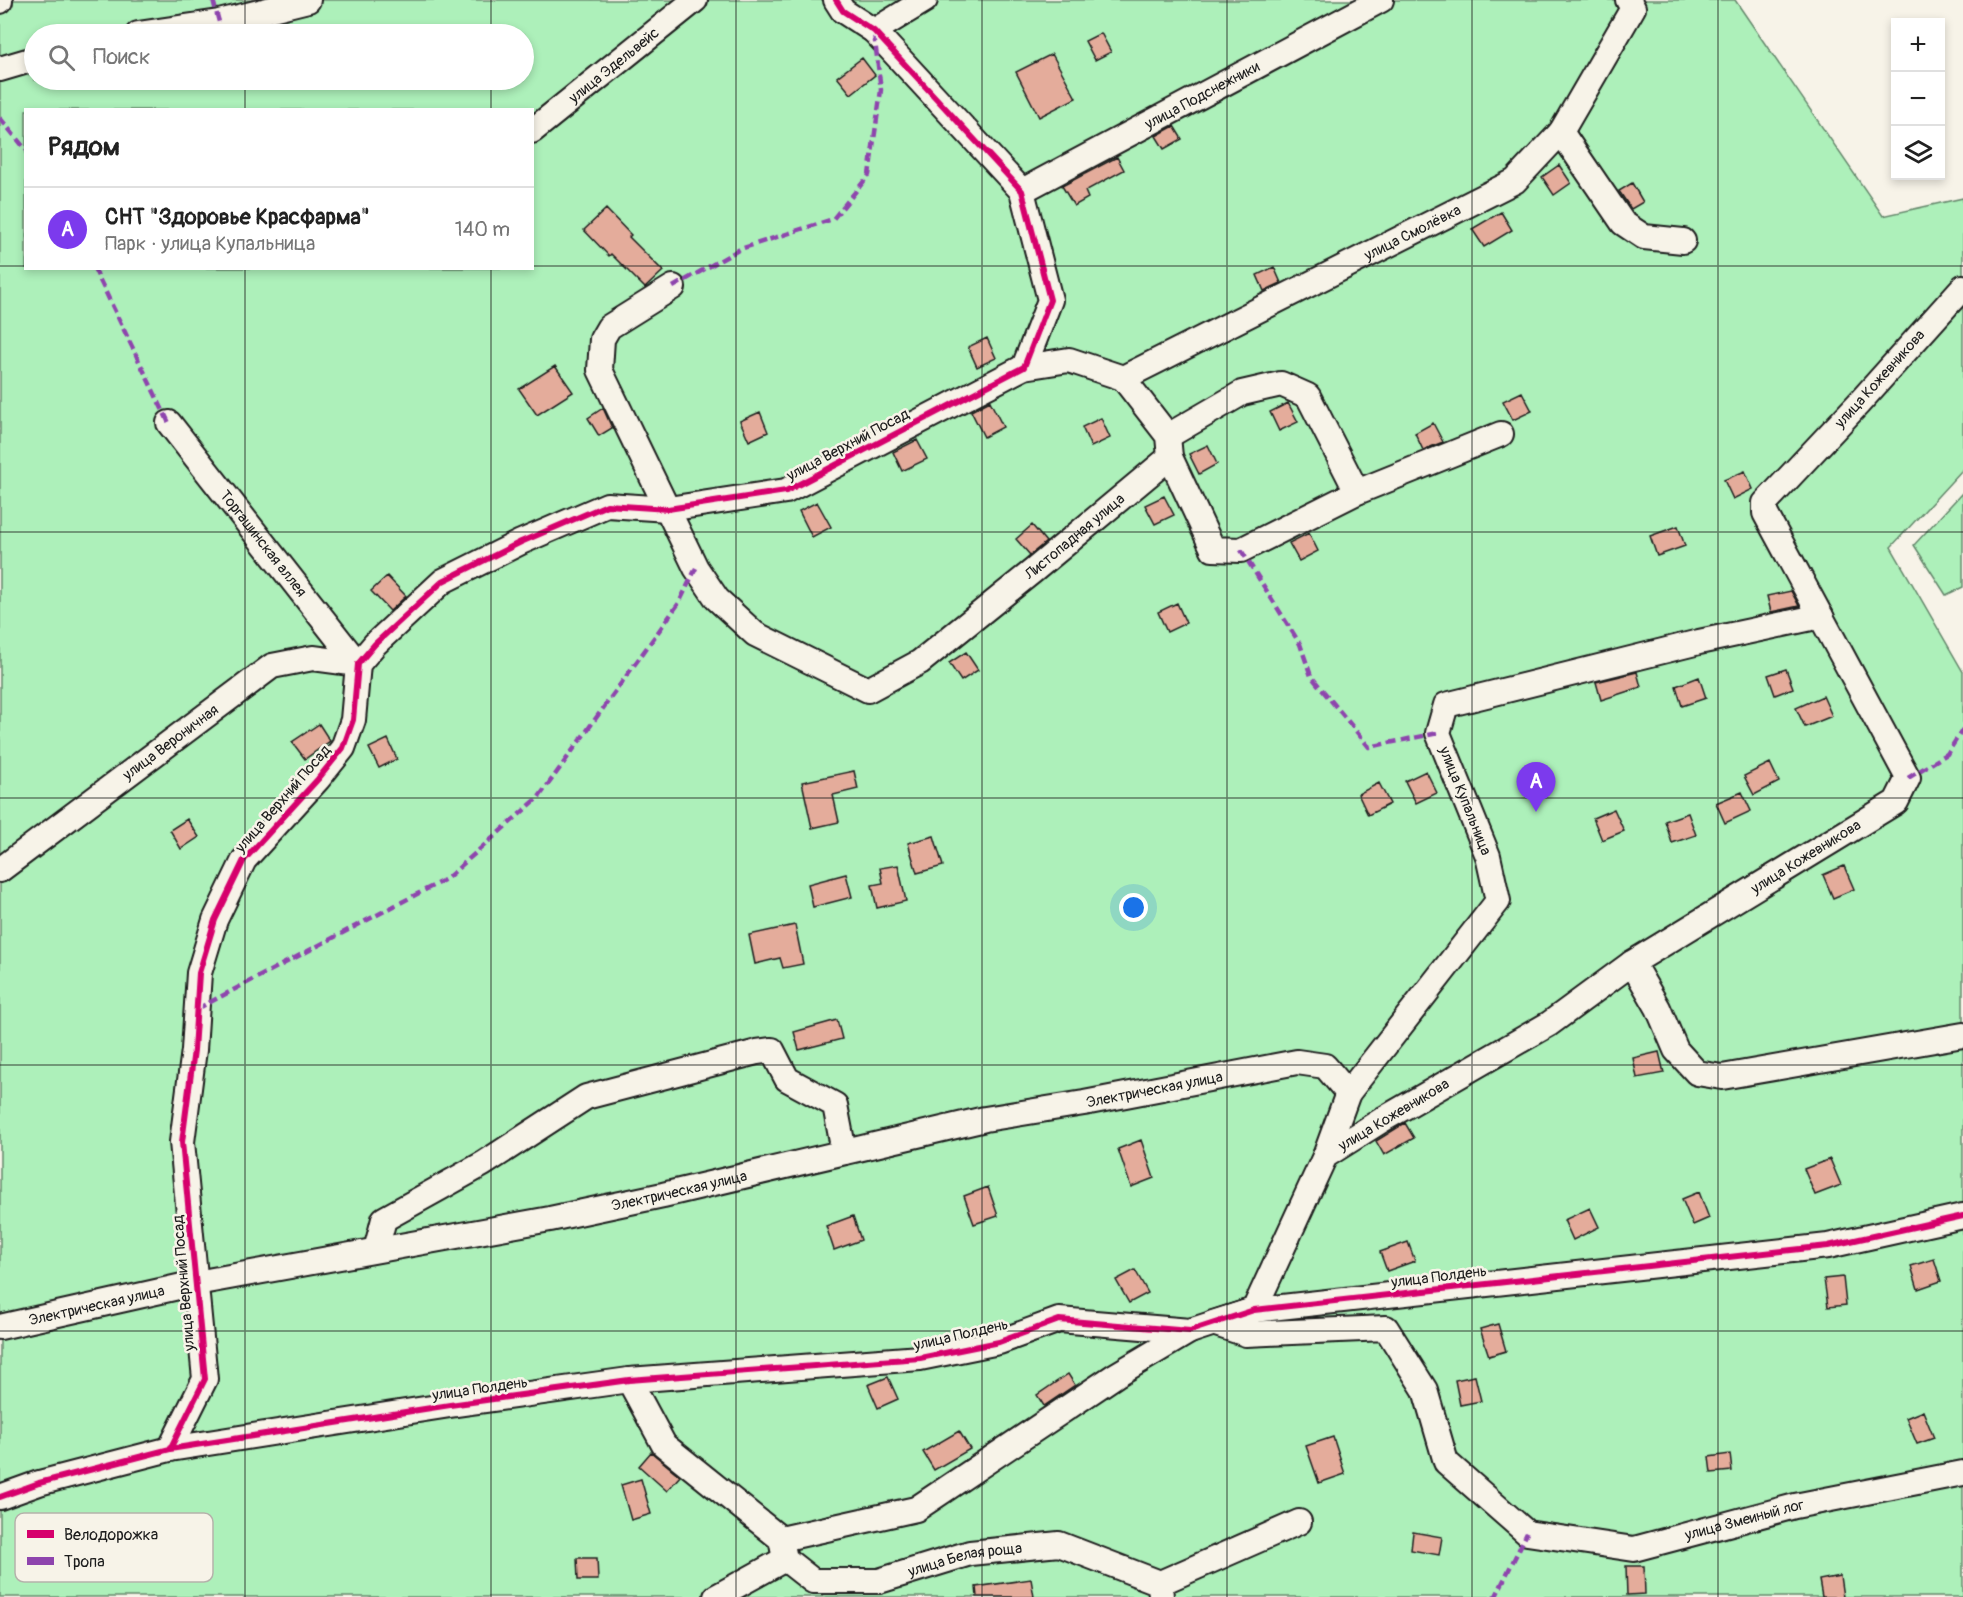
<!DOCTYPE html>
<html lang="ru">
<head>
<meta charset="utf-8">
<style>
	:root { --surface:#fff; --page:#f6f6f6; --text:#222; --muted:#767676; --line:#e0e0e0; --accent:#7c3aed }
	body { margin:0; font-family:Pangolin,sans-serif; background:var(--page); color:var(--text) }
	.controls { position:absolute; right:18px; top:18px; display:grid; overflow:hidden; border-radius:0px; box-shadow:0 3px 9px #0003 }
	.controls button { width:54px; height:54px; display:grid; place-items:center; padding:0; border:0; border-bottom:2px solid var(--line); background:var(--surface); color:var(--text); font:30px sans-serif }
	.you { position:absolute; left:1134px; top:908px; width:21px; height:21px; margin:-15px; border:4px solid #fff; border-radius:50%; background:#1a73e8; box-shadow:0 0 0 9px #1a73e833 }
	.badge { display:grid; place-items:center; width:39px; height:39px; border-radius:50%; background:var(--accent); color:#fff; font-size:20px; font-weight:700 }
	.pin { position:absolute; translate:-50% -50px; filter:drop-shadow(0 2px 3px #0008) }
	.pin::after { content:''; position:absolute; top:32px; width:21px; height:18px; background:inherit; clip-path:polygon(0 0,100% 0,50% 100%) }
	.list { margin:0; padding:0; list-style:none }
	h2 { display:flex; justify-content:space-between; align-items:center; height:78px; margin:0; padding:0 24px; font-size:26px }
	h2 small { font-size:20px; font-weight:400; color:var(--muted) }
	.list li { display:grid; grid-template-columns:39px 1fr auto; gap:18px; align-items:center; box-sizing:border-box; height:84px; padding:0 24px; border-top:2px solid var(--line) }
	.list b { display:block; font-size:22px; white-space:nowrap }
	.list p { margin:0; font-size:20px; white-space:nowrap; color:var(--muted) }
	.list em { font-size:20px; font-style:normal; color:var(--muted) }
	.icon { flex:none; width:33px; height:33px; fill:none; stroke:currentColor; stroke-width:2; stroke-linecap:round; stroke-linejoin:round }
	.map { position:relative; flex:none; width:1963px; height:1597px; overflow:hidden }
	.search { position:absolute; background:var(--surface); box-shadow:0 3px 9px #0003; left:24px; top:24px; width:510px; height:66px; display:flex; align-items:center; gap:15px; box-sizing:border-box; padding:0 21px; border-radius:33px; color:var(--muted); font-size:22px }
	.panel { position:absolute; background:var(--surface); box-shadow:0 3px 9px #0003; left:24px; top:108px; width:510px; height:162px; border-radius:0px }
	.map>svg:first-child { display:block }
	.green { fill:#adf0ba; stroke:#64866b; stroke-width:1.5; fill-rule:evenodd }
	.building { fill:#e4ac9b; stroke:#1c1c1c; stroke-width:1.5 }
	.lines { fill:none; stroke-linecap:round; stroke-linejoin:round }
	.minor-casing { stroke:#1c1c1c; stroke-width:28 }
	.minor { stroke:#f7f3e8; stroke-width:24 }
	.quiet { stroke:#8e44ad; stroke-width:4.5; stroke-dasharray:9 4.5; stroke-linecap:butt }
	.cycleway-casing { stroke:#f7f3e8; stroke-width:10 }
	.cycleway { stroke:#d6006c; stroke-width:6 }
	.grid { fill:none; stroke:#1c1c1c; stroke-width:1.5; stroke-opacity:0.55 }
	.labels { text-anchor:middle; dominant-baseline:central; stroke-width:5; stroke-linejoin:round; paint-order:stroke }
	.street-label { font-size:15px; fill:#1c1c1c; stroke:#f7f3e8 }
	.key { fill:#f7f3e8; stroke:#b5b2ab; stroke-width:1.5 }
	.key-label { font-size:16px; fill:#1c1c1c }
</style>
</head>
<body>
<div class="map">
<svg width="1963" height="1597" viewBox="0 0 1963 1597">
	<rect width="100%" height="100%" fill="#f7f3e8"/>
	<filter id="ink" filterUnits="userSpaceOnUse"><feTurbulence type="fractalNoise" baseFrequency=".0167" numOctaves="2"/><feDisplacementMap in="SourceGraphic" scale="12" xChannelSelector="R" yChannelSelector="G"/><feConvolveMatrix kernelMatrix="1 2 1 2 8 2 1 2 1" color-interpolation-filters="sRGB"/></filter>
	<g filter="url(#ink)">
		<path class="green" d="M0 0H1735L1883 216 1963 198V469L1891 547 1963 672V1597H0ZM34 34H524V80H34ZM26 110H532V268H26Z
			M1963 492V587L1946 595 1914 545Z"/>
		<path class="building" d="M1101 33 1111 52 1095 60 1085 41Z
			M1052 54 1076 98 1039 117 1016 72Z
			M862 58 875 75 851 94 837 77Z
			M1174 126 1182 139 1164 149 1156 136Z
			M1117 157 1124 170 1085 191 1088 198 1074 206 1062 186Z
			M1559 165 1571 183 1554 195 1542 177Z
			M1632 183 1643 202 1631 209 1619 191Z
			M606 209 631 235 629 237 663 271 645 288 611 254 609 256 584 230Z
			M1501 212 1512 230 1484 247 1472 229Z
			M1274 267 1281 283 1264 291 1257 275Z
			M987 338 996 358 977 367 968 347Z
			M555 366 573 392 537 415 519 389Z
			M1522 392 1532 411 1513 420 1503 401Z
			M990 401 1003 427 984 437 971 411Z
			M1288 403 1298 422 1279 431 1270 412Z
			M603 408 612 428 599 436 588 418Z
			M760 412 768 432 749 441 740 421Z
			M1101 418 1110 438 1091 447 1082 427Z
			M1433 423 1443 442 1423 450 1415 433Z
			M917 440 927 459 902 471 893 452Z
			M1208 445 1217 464 1199 474 1189 454Z
			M1745 471 1753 489 1733 499 1724 480Z
			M1164 496 1174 515 1155 524 1145 505Z
			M817 502 831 527 812 537 799 511Z
			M1032 525 1046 542 1030 555 1016 539Z
			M1678 526 1685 546 1657 556 1650 536Z
			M1309 533 1318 551 1299 561 1289 543Z
			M387 576 406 596 390 611 371 591Z
			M1791 591 1799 606 1771 612 1767 596Z
			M1177 603 1186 623 1167 632 1158 612Z
			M966 652 978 670 961 681 949 663Z
			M1786 669 1793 688 1775 695 1768 675Z
			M1637 672 1641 687 1601 700 1596 682Z
			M1699 677 1706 698 1682 706 1676 686Z
			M1823 696 1832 716 1805 727 1796 708Z
			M319 724 330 741 305 759 292 742Z
			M388 739 397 759 379 768 369 748Z
			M1770 763 1779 782 1754 795 1744 776Z
			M854 771 858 789 833 795 839 822 812 828 802 782Z
			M1426 771 1437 793 1416 803 1405 781Z
			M1379 783 1390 804 1368 815 1358 794Z
			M1742 792 1751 811 1725 823 1716 803Z
			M1614 809 1624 831 1602 840 1593 818Z
			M1688 813 1696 835 1672 843 1665 821Z
			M187 819 199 837 181 849 170 830Z
			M934 836 943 866 917 873 908 843Z
			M898 865 906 901 877 908 872 885 883 883 880 868Z
			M1844 866 1854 889 1833 898 1823 875Z
			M846 874 852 897 813 907 808 884Z
			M795 925 803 964 783 968 780 958 755 964 749 935Z
			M837 1020 842 1039 799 1050 794 1032Z
			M1659 1052 1664 1073 1637 1078 1633 1058Z
			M1405 1123 1414 1138 1384 1155 1376 1141Z
			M1141 1140 1154 1178 1131 1187 1118 1149Z
			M1830 1159 1841 1185 1815 1195 1804 1169Z
			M988 1187 998 1216 974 1224 964 1196Z
			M1699 1192 1709 1218 1693 1225 1682 1199Z
			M1590 1208 1599 1227 1573 1240 1564 1220Z
			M853 1216 861 1240 834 1250 826 1226Z
			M1408 1242 1415 1261 1387 1271 1380 1252Z
			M1934 1259 1941 1281 1918 1289 1911 1266Z
			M1135 1270 1148 1293 1129 1303 1116 1280Z
			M1843 1277 1846 1305 1828 1307 1824 1279Z
			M1498 1324 1506 1351 1489 1356 1480 1329Z
			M1068 1374 1075 1385 1044 1406 1037 1395Z
			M1475 1376 1481 1401 1460 1405 1455 1380Z
			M888 1377 898 1399 878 1408 868 1385Z
			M1923 1411 1934 1438 1917 1444 1906 1418Z
			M959 1431 970 1449 934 1470 923 1452Z
			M1333 1437 1345 1474 1319 1483 1306 1446Z
			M651 1452 680 1476 667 1491 639 1466Z
			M1730 1454 1732 1471 1711 1473 1709 1457Z
			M641 1479 651 1514 631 1520 621 1485Z
			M1413 1532 1442 1537 1439 1555 1411 1550Z
			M577 1558H597L598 1580H578Z
			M1626 1566H1644L1645 1594 1627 1595Z
			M1840 1576 1843 1597H1822L1819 1580Z
			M1031 1579 1034 1597H977L976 1587Z"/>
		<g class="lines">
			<defs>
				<g id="minor">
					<path d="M836 0 843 11 874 31 1022 191 1050 300 1024 367"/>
					<path d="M0 1V0"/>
					<path d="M874 31 925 0"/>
					<path d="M138 34 219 22 308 0"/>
					<path d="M0 69 34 59"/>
					<path id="s1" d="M532 131 695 0"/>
					<path d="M1561 132 1623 223 1644 237 1683 241"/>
					<path id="s2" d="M1022 191 1381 0"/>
					<path id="s3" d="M673 287 609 327 602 339 600 370 696 568 717 599 755 634 868 690 920 662 1033 571 1170 457"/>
					<path id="s4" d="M1963 287 1859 403 1765 503V513L1908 778 1896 802 1632 963 1549 1024 1382 1120 1325 1156 1254 1310 1213 1323 1246 1334 1386 1328 1425 1390 1446 1462 1527 1533 1634 1549 1795 1506 1963 1473"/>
					<path id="s5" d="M1123 378 1515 181 1561 132 1633 8 1628 0"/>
					<path id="s6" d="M169 423 358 664"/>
					<path d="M1168 436 1242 393 1281 384 1308 396 1357 492"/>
					<path id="s7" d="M0 870 272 666 313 658 358 664"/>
					<path d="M1632 963 1658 1008 1676 1050 1697 1073 1722 1077 1963 1035"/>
					<path d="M1325 1156 1348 1093 1498 901 1488 856 1438 733 1446 705 1699 642 1821 616"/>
					<path d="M376 1250 384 1219 483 1164 586 1097 757 1052 772 1050 787 1079 835 1105 844 1152"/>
					<path id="s8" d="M0 1327 196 1283 550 1219 663 1195 985 1119 1084 1103 1297 1062 1325 1066 1348 1093"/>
					<path id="s9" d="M629 1380 664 1445 781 1539 785 1559 813 1581H879L970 1553 1059 1544 1160 1583 1161 1597"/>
					<path d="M170 1449 205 1379 182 1142 194 1050 199 973 215 920 244 860 318 779 343 748 353 720 358 664 375 644 443 581 521 542 607 505 668 509 786 491 1024 367 1069 360 1123 378 1168 436 1170 457 1213 549 1241 550 1357 492 1501 434"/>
					<path d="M0 1497 39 1483 170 1449 450 1405 629 1380 920 1358 999 1342 1059 1320 1190 1331 1254 1310 1828 1246 1963 1216"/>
					<path d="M781 1539 916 1509 1116 1375 1190 1331"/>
					<path d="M1160 1583 1299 1522"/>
					<path d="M716 1597 785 1559"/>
				</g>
			</defs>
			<use href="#minor" class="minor-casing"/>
			<use href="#minor" class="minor"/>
			<path class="quiet" d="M213 0 219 22
				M0 118 26 150
				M94 268 169 423
				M673 287 740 249 833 219 869 175 881 90 874 33
				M1241 550 1300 644 1311 676 1369 747 1438 733
				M1908 778 1947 754 1963 729
				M197 1009 446 879 539 797 679 603 696 568
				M1493 1597 1496 1596 1527 1533"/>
			<defs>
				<path id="cycleway" d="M170 1449 205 1379 182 1142 194 1050 199 973 215 920 244 860 318 779 343 748 353 720 358 664 375 644 443 581 521 542 607 505 668 509 786 491 1024 367 1050 300 1022 191 874 31 843 11 836 0
					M0 1497 39 1483 170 1449 450 1405 629 1380 920 1358 999 1342 1059 1320 1190 1331 1254 1310 1828 1246 1963 1216"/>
			</defs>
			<use href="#cycleway" class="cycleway-casing"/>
			<use href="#cycleway" class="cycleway"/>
		</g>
	</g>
	<path class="grid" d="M245 0V34M491 0V34M736 0V1597M982 0V1597M1227 0V1597M1472 0V1597M1718 0V1597M245 80V110M491 80V110M0 266H26M532 266H1963M245 268V1597M491 268V1597M0 532H1963M0 798H1963M0 1065H1963M0 1331H1963"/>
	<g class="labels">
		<g class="street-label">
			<text stroke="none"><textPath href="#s1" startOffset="105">улица Эдельвейс</textPath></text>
			<text stroke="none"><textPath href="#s2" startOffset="204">улица Подснежники</textPath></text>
			<text stroke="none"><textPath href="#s5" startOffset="324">улица Смолёвка</textPath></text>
			<text transform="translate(1880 379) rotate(-48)">улица Кожевникова</text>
			<text transform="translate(848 445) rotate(-28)">улица Верхний Посад</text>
			<text stroke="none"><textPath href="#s3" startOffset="814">Листопадная улица</textPath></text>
			<text stroke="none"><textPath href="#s6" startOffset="153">Торгашинская аллея</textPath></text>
			<text stroke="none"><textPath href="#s7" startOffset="213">улица Вероничная</textPath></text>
			<text transform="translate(283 799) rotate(-49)">улица Верхний Посад</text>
			<text transform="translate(1465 801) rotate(68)">улица Купальница</text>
			<text transform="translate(1806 857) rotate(-32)">улица Кожевникова</text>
			<text stroke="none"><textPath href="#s8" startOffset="1179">Электрическая улица</textPath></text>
			<text transform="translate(1394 1115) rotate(-31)">улица Кожевникова</text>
			<text stroke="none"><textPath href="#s8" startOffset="693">Электрическая улица</textPath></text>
			<text transform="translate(1439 1277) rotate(-7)">улица Полдень</text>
			<text transform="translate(184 1283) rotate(-95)">улица Верхний Посад</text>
			<text stroke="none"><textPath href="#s8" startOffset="99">Электрическая улица</textPath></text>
			<text transform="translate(961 1335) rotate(-13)">улица Полдень</text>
			<text transform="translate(480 1389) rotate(-8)">улица Полдень</text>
			<text stroke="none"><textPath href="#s4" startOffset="2169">улица Змеиный лог</textPath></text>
			<text stroke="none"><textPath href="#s9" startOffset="435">улица Белая роща</textPath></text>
		</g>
	</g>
	<rect x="15" y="1513" width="198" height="69" rx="9" class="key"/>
	<rect x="27" y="1530" width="27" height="8" fill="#d6006c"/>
	<rect x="27" y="1557" width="27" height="8" fill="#8e44ad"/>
	<g class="key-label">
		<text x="64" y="1540">Велодорожка</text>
		<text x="64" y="1567">Тропа</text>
	</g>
</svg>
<div class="controls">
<button>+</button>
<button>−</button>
<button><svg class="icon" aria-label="layers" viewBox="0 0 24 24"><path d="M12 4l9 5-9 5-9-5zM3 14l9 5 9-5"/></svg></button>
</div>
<div class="you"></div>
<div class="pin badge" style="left:1536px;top:812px">A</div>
<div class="search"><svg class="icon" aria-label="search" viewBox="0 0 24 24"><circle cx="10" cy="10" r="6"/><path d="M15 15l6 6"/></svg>Поиск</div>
<section class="panel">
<h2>Рядом<small></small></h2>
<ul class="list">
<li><span class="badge">A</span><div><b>СНТ &quot;Здоровье Красфарма&quot;</b><p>Парк · улица Купальница</p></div><em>140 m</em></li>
</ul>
</section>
</div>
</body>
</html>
